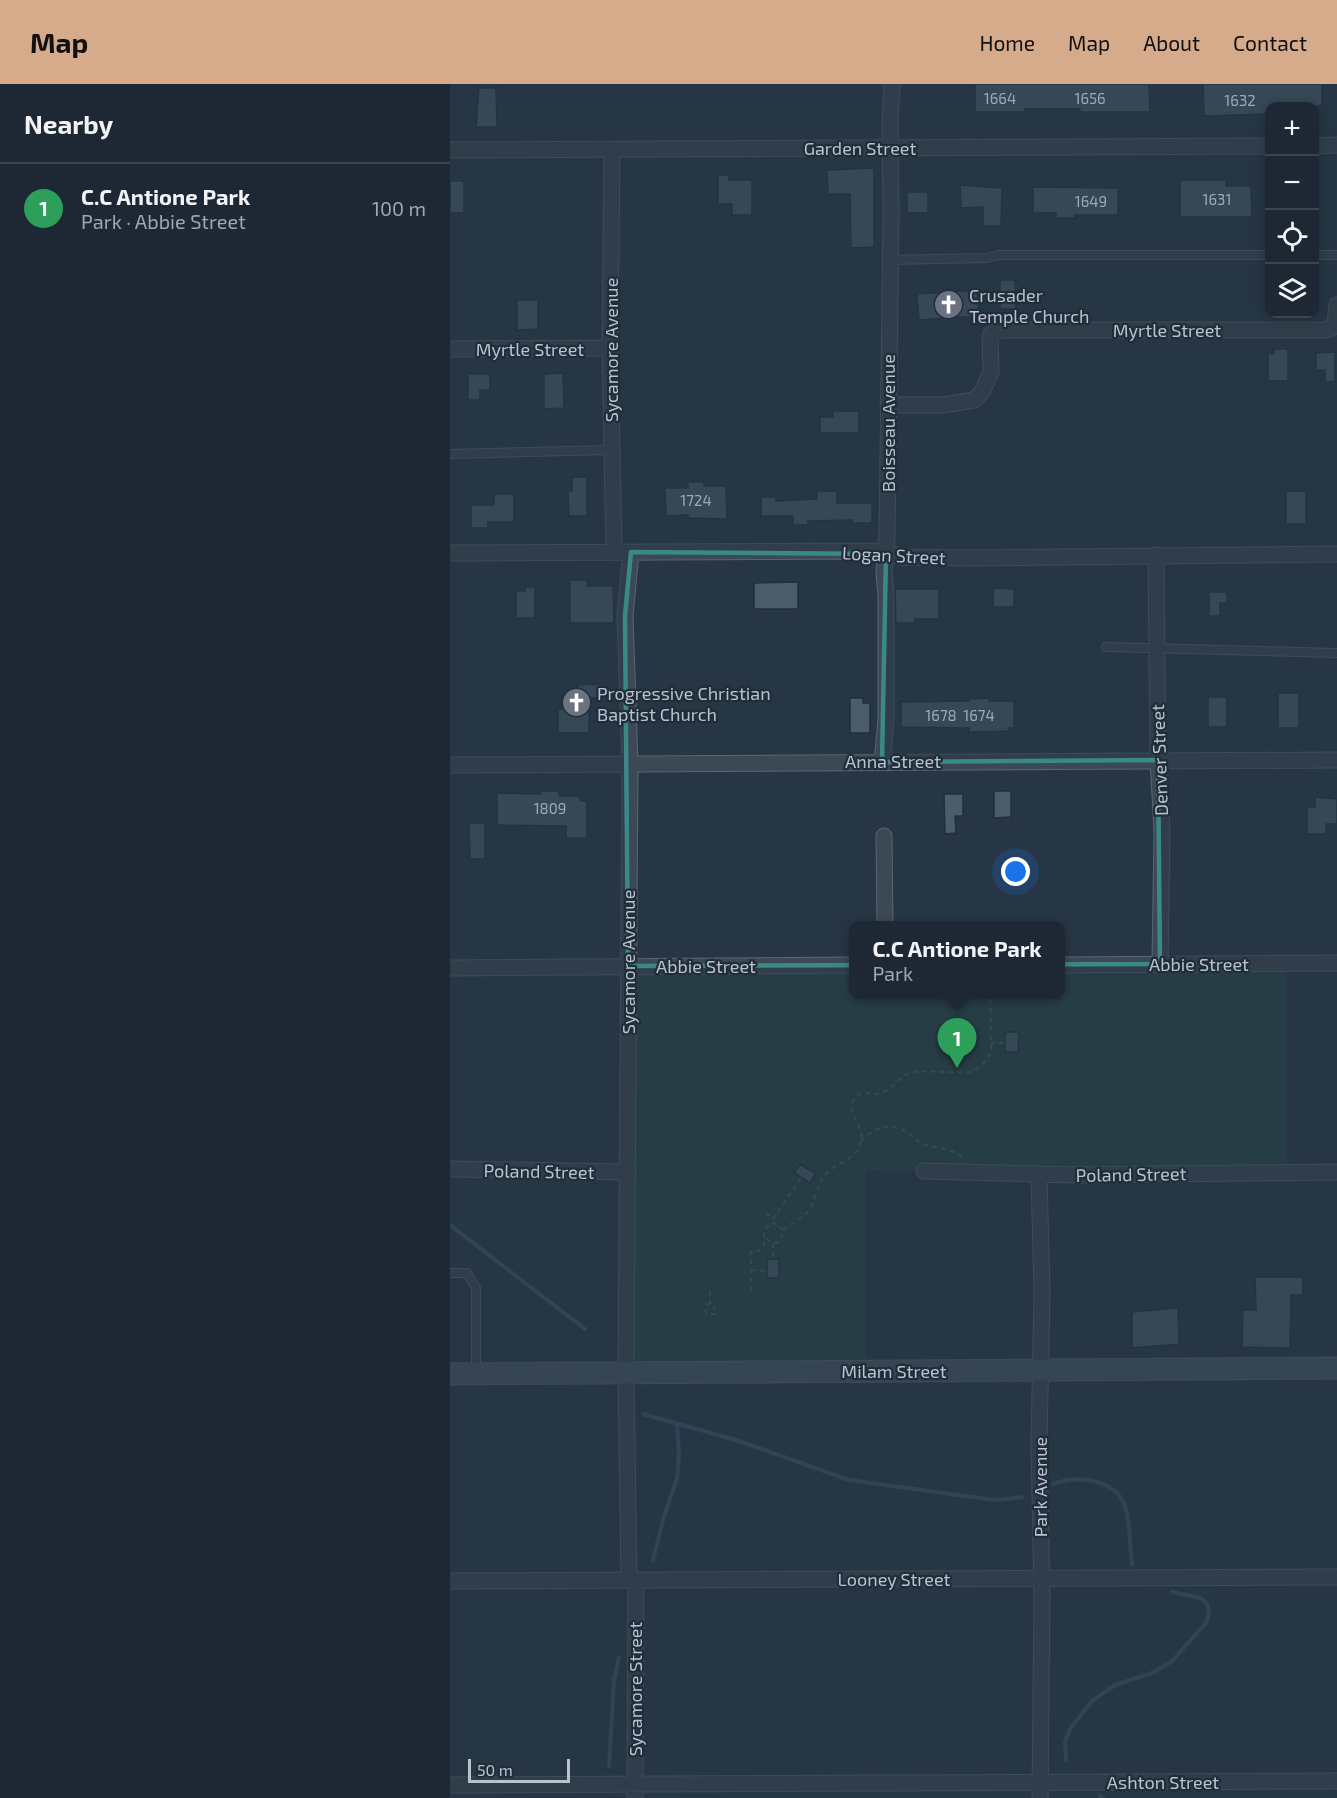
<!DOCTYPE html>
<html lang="en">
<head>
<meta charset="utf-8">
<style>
	:root { --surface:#1d2834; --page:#25303c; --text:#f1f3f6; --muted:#a0a6ac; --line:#3b444f; --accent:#d6ab8b }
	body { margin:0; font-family:"Exo 2",sans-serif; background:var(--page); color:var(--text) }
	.controls { position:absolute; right:18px; top:18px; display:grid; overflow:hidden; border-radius:12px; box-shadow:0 3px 15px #0003 }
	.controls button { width:54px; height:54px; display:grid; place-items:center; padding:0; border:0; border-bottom:2px solid var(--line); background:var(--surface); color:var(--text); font:30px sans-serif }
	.scale { position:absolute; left:18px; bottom:15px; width:102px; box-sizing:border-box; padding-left:6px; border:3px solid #bac3cd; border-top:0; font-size:16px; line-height:21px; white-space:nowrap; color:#bac3cd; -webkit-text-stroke:4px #202d3a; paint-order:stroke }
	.you { position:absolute; left:566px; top:788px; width:21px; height:21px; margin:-15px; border:4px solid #fff; border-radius:50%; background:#1a73e8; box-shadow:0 0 0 9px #1a73e833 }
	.badge { display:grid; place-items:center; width:39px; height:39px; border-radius:50%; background:var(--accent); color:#fff; font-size:20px; font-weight:700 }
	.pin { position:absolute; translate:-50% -50px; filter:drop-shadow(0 2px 3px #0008) }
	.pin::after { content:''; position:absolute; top:32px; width:21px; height:18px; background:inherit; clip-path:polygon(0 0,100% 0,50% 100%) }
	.popup { position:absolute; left:399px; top:837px; width:216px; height:78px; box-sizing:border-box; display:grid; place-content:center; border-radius:12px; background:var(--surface); filter:drop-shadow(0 2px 4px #0005); font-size:20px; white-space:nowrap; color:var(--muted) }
	.popup b { font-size:22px; color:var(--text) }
	.popup::after { content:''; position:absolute; left:50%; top:100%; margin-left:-12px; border:12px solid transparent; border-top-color:var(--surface) }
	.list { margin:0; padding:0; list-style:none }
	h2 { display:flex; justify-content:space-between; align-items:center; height:78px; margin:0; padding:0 24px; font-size:26px }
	h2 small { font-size:20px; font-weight:400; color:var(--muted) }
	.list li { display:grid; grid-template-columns:39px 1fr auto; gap:18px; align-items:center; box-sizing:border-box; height:90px; padding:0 24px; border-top:2px solid var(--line) }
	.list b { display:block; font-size:22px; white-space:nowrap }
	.list p { margin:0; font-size:20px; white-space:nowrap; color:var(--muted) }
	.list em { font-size:20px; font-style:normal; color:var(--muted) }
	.icon { flex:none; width:33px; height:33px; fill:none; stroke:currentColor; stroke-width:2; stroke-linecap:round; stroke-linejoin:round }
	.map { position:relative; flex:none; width:887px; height:1714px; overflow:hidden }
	header { display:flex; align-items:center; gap:36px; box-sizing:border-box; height:84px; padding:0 30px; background:var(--accent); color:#111 }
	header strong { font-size:28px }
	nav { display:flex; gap:33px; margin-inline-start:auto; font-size:21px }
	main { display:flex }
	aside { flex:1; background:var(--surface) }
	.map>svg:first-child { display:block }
	.green { fill:#294546 }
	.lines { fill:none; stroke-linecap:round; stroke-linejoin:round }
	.stream { stroke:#3d556e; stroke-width:4 }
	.building { fill:#4b5c6b; stroke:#222f3c; stroke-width:1.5 }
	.lane-casing { stroke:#5a6671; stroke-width:10 }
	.street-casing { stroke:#5a6671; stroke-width:17 }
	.secondary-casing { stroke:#5a6671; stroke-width:23 }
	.path { stroke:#486161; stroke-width:2; stroke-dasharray:4.5 4.5; stroke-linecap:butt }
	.lane { stroke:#3c4854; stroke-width:8 }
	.street { stroke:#3c4854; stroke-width:15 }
	.secondary { stroke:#4a5767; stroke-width:21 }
	.marked { fill:none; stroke:#3a8986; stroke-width:4.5; stroke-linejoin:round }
	.labels { text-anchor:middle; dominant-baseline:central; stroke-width:4.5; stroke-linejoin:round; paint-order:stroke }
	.number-label { font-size:15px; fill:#9ea9b4 }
	.street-label { font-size:18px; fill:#bac3cd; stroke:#202d3a }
	.poi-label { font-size:18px; fill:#bac3cd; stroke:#202d3a; text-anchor:start }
</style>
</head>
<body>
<header>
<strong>Map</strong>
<nav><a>Home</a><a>Map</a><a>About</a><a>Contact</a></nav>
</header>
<main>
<aside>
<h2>Nearby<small></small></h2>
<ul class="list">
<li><span class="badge" style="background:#2e9e5b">1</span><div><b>C.C Antione Park</b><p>Park · Abbie Street</p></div><em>100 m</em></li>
</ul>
</aside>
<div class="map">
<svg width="887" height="1714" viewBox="0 0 887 1714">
	<rect width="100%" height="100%" fill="#273645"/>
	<path class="green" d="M836 879 837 1088 589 1091 416 1086V1287L176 1289 178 882 403 881 404 910H610L611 880Z"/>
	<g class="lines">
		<path class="stream" d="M0 1141 135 1245
			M193 1330 286 1356 399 1396 537 1415 549 1416 572 1413
			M603 1400C630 1390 670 1395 677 1429 680 1446 680 1464 682 1481
			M203 1476 214 1432 227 1395 229 1371 227 1340
			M616 1676 615 1658 620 1645 642 1617 665 1601 702 1589 722 1577 756 1539 759 1530 757 1520 751 1514 722 1508
			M159 1682 164 1596 169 1573
			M650 1712 653 1714"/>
	</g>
	<path class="building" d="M525 0H699L700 28H630V25H575V28H525Z
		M753 0H872V22H819V30L754 32Z
		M29 4H46L47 43H26Z
		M424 84V163L401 164 400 110H378L377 86Z
		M268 91H279V96H302V131H282V120H268Z
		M730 96H776V102H801L802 133H730Z
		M0 97H14V129H0Z
		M510 101 552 104 551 142H533V123L511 124Z
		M583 103 668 104V131H625V134H606V129H583Z
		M457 108H478V129H457Z
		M550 196H565L566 225H550Z
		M527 206 529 232 469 236 467 210Z
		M67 216H88V245L67 246Z
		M824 265H838V297H818V270H824Z
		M885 268V297L875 298V286H866V269Z
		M113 289 114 324 94 325V290Z
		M18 290H40V306H30V316H18Z
		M383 327H409V349H370V333H383Z
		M122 393H137V432H119L118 407H122Z
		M238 398H254V402H276L277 435 238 434V431L216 432 215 404H238Z
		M367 407H387V419H422V439H402V436L358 437V441H343V432H311V413H326V417L367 415Z
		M836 407H856V440H836Z
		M44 410H64V438H38V444H21V421H44Z
		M120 496H137V502H163L164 539H120Z
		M348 498V525H304V499Z
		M75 503H85V534H66V507H75Z
		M543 504 564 505V523H543Z
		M445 505H489V535H465V539H446Z
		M759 508H777V519H770V532H759Z
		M152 600V614H139V649H108V625H114V607L128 606V601Z
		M828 609H849V644H828Z
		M758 613H777V643H758Z
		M400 614H413V619H420V649H400Z
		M539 614V617H564V644H559V647L519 648V644L451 643V618L519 617V615Z
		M91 707H109V712H130V717H137V754H116V742L47 741V709L91 710Z
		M544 707H561V733L544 734Z
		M494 710H513V732H505L506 749 495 750Z
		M865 713 887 715V740H876V750H857V723H865Z
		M19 739H35V775H20Z
		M555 948H569L568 968H555Z
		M350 1080 366 1090 360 1099 344 1089Z
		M317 1175H329V1194H317Z
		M805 1193H853V1211H841L840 1264 792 1263 793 1226H806Z
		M728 1224 729 1260 682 1264V1228Z"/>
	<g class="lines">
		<defs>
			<path id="lane" d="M864 171H887
				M440 176 537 174 549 171H820
				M0 370 161 366
				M656 563 887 569
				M0 1189H17L26 1204V1288"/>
			<path id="street" d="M864 62 887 61
				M162 65 160 264 164 468
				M0 66 820 62
				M0 265 160 264
				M438 321H493L524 316 532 308 541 288 540 253 541 250 549 246H876L885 242 887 221
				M0 469 429 467 451 473 515 474 887 470
				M706 471 708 676 712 747 710 880
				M432 678 436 636V511L434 489 437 452 441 129 440 39 442 0
				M0 681 887 676
				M434 752 435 842
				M610 881 887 879
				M0 884 404 881
				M0 1085 178 1088
				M474 1087 626 1091 887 1088
				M589 1091 592 1208 589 1360 592 1512 590 1714
				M179 1496 176 1289 180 680 175 532 181 468
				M0 1497 887 1493
				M0 1701 887 1697
				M185 1714 186 1496"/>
			<path id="secondary" d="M0 1290 887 1284"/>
		</defs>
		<use href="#lane" class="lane-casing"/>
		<use href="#street" class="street-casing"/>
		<use href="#secondary" class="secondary-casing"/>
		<path class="path" d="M540 959H555
			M411 1057C425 1043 440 1038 457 1048 463 1052 467 1057 473 1060 485 1065 503 1063 512 1074
			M316 1130 321 1132 323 1136
			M323 1135 351 1094
			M333 1146C341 1139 351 1136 358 1127 368 1114 366 1098 379 1087 390 1077 408 1075 411 1057 414 1040 395 1029 405 1014 412 1004 424 1013 434 1008 444 1004 449 992 460 989 471 986 485 988 497 988 504 988 513 989 520 988 527 986 537 978 540 970 543 960 540 923 540 910
			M301 1186 323 1187V1159
			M260 1207V1220H264L265 1230H256V1220H260
			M301 1207V1168L309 1167 314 1162V1147L320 1139 327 1140 333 1146 332 1153 327 1159 320 1158 314 1152"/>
		<use href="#lane" class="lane"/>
		<use href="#street" class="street"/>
		<use href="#secondary" class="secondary"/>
	</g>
	<path d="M0 0H887V1714H0ZM181 468 436 470 432 678 708 676 710 880 178 882 175 532Z" fill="#273645" fill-opacity=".55" fill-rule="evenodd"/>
	<path class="marked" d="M181 468 436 470 432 678 708 676 710 880 178 882 175 532Z"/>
	<defs>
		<symbol id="church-disc" viewBox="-11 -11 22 22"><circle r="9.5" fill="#6b7280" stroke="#202d3a"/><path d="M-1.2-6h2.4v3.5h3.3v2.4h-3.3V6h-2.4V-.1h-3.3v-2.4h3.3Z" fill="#fff"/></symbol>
	</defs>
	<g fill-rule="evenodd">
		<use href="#church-disc" x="482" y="204" width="33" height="33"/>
		<use href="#church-disc" x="110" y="602" width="33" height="33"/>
	</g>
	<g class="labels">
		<g class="number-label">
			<text x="550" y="14">1664</text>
			<text x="640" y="14">1656</text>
			<text x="790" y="16">1632</text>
			<text x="767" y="115">1631</text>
			<text x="641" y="117">1649</text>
			<text x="246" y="416">1724</text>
			<text x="491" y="631">1678</text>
			<text x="529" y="631">1674</text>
			<text x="100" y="724">1809</text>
		</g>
		<g class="street-label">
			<text x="410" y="64">Garden Street</text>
			<text x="717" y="246">Myrtle Street</text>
			<text x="80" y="265">Myrtle Street</text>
			<text transform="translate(161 266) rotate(-90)">Sycamore Avenue</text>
			<text transform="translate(438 339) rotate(-90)">Boisseau Avenue</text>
			<text transform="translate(444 471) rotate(3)">Logan Street</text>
			<text transform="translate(709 676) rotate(-92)">Denver Street</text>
			<text x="443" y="677">Anna Street</text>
			<text transform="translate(178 878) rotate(-90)">Sycamore Avenue</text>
			<text x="749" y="880">Abbie Street</text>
			<text x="256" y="882">Abbie Street</text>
			<text transform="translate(89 1087) rotate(1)">Poland Street</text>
			<text transform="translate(681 1090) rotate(-1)">Poland Street</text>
			<text x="444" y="1287">Milam Street</text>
			<text transform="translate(590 1403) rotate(-90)">Park Avenue</text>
			<text x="444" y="1495">Looney Street</text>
			<text transform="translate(185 1605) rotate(-90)">Sycamore Street</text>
			<text x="713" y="1698">Ashton Street</text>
		</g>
		<g class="poi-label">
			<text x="519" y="211">Crusader<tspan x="519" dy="21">Temple Church</tspan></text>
			<text x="147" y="609">Progressive Christian<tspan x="147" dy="21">Baptist Church</tspan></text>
		</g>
	</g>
</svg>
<div class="controls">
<button>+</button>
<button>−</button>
<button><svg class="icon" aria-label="locate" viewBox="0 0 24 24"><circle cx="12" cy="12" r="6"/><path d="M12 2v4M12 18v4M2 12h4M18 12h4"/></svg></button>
<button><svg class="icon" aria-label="layers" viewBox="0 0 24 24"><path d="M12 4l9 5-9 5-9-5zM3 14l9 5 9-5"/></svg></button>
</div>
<div class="scale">50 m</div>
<div class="you"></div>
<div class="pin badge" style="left:507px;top:984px;background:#2e9e5b">1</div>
<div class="popup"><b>C.C Antione Park</b>Park</div>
</div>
</main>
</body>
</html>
